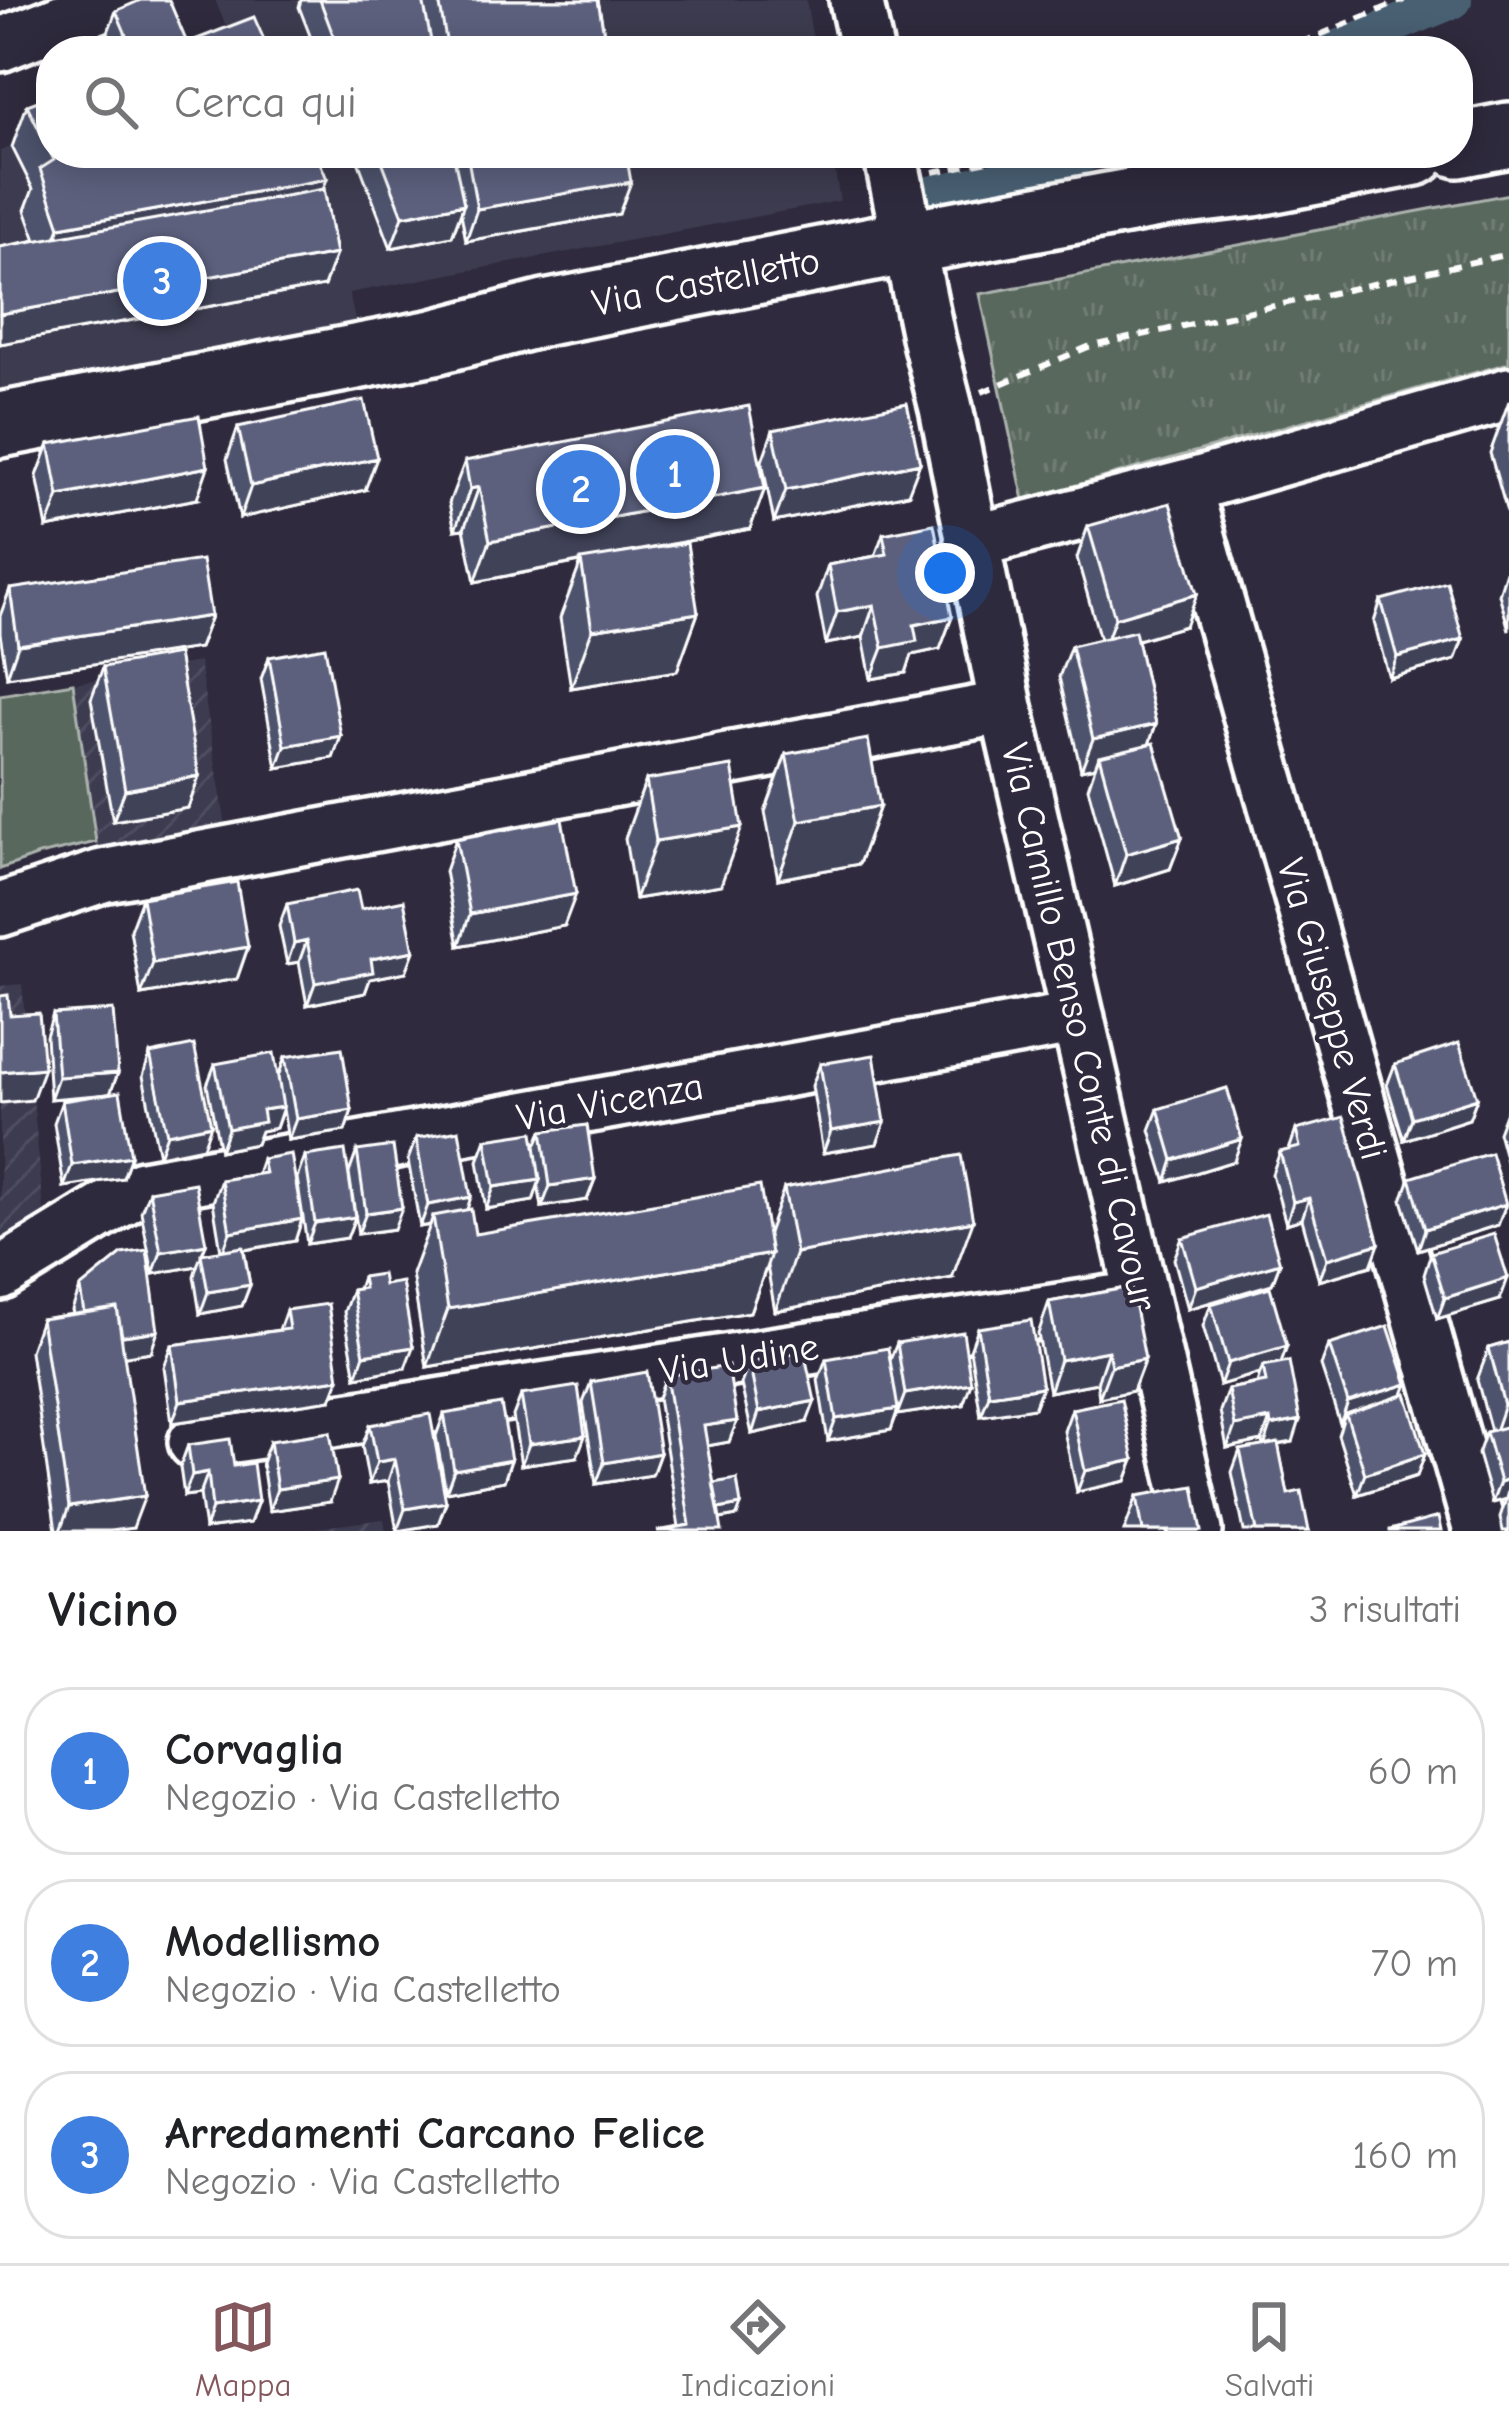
<!DOCTYPE html>
<html lang="it">
<head>
<meta charset="utf-8">
<style>
	:root { --surface:#fff; --page:#f6f6f6; --text:#202124; --muted:#757577; --line:#e0e0e0; --accent:#84575d }
	body { margin:0; font-family:"Comic Neue",sans-serif; background:var(--page); color:var(--text) }
	.you { position:absolute; left:945px; top:573px; width:42px; height:42px; margin:-30px; border:9px solid #fff; border-radius:50%; background:#1a73e8; box-shadow:0 0 0 18px #1a73e833 }
	.badge { display:grid; place-items:center; width:78px; height:78px; border-radius:50%; background:var(--accent); color:#fff; font-size:39px; font-weight:700 }
	.pin { position:absolute; translate:-50% -50%; border:6px solid #fff; box-shadow:0 3px 12px #0006 }
	.list { margin:0; padding:0; list-style:none }
	h2 { display:flex; justify-content:space-between; align-items:center; height:156px; margin:0; padding:0 48px; font-size:51px }
	h2 small { font-size:39px; font-weight:400; color:var(--muted) }
	.list li { display:grid; grid-template-columns:78px 1fr auto; gap:36px; align-items:center; box-sizing:border-box; height:168px; margin:0 24px 24px; padding:0 24px; border:3px solid var(--line); border-radius:48px }
	.list b { display:block; font-size:45px; white-space:nowrap }
	.list p { margin:0; font-size:39px; white-space:nowrap; color:var(--muted) }
	.list em { font-size:39px; font-style:normal; color:var(--muted) }
	.icon { flex:none; width:66px; height:66px; fill:none; stroke:currentColor; stroke-width:2; stroke-linecap:round; stroke-linejoin:round }
	.map { position:relative; flex:none; width:1509px; height:1531px; overflow:hidden }
	.search { position:absolute; background:var(--surface); box-shadow:0 6px 30px #0003; left:36px; right:36px; top:36px; height:132px; display:flex; align-items:center; gap:30px; box-sizing:border-box; padding:0 42px; border-radius:48px; color:var(--muted); font-size:45px }
	.sheet { height:732px; background:var(--surface) }
	nav { display:flex; justify-content:space-around; align-items:center; box-sizing:border-box; height:168px; border-top:3px solid var(--line); background:var(--surface); font-size:33px; color:var(--muted) }
	nav a { display:grid; justify-items:center; gap:6px }
	nav .on { color:var(--accent) }
	.map>svg:first-child { display:block }
	.built { fill:#3c3a50 }
	.industrial { fill:url(#industrial-furrows) }
	.grass { fill:url(#grass-tufts); stroke:#acb3ae; stroke-width:3 }
	.garden { fill:#59675d; stroke:#acb3ae; stroke-width:3 }
	.lines { fill:none; stroke-linecap:round; stroke-linejoin:round }
	.canal { stroke:#496173; stroke-width:36 }
	.minor-casing { stroke:#fff; stroke-width:60 }
	.major-casing { stroke:#fff; stroke-width:72 }
	.path { stroke:#fff; stroke-width:6; stroke-dasharray:12 9; stroke-linecap:butt }
	.minor { stroke:#2f2a3d; stroke-width:51 }
	.major { stroke:#2f2a3d; stroke-width:63 }
	.wall { fill:#4e536c; stroke:#fff; stroke-width:3 }
	.shaded-wall { fill:#404358; stroke:#fff; stroke-width:3 }
	.building { fill:#5b607d; stroke:#fff; stroke-width:3 }
	.labels { text-anchor:middle; dominant-baseline:central; stroke-width:9; stroke-linejoin:round; paint-order:stroke }
	.street-label { font-size:39px; fill:#fff; stroke:#2f2a3d }
</style>
</head>
<body>
<div class="map">
<svg width="1509" height="1531" viewBox="0 0 1509 1531">
	<defs>
		<pattern id="industrial-furrows" width="10" height="10" patternUnits="userSpaceOnUse" patternTransform="scale(3)"><rect width="10" height="10" fill="#3c3a50"/><path d="M-1 1l2-2M0 10L10 0M9 11l2-2" fill="none" stroke="#504e62"/></pattern>
		<pattern id="grass-tufts" width="24" height="20" patternUnits="userSpaceOnUse" patternTransform="scale(3)"><rect width="24" height="20" fill="#59675d"/><path d="M3 7l-1-3M5 7V3M7 7l1-3M15 17l-1-3M17 17v-4M19 17l1-3" fill="none" stroke="#727e75"/></pattern>
	</defs>
	<rect width="100%" height="100%" fill="#2f2a3d"/>
	<filter id="ink" filterUnits="userSpaceOnUse"><feTurbulence type="fractalNoise" baseFrequency=".00833" numOctaves="2"/><feDisplacementMap in="SourceGraphic" scale="24" xChannelSelector="R" yChannelSelector="G"/><feConvolveMatrix kernelMatrix="1 2 1 2 8 2 1 2 1" color-interpolation-filters="sRGB"/></filter>
	<g filter="url(#ink)">
		<path class="built" d="M215 0H806L815 51H236Z
			M51 132V153H832L840 201 349 293 356 324 0 394V151Z"/>
		<path class="industrial" d="M199 662 229 844 100 867 73 683Z
			M22 984 44 1211 0 1241V986Z
			M384 1519 386 1531H292Z"/>
		<path class="grass" d="M1509 194V363L1024 500 980 294Z"/>
		<path class="garden" d="M73 683 96 842 39 855 0 869V695Z"/>
		<g class="lines">
			<path class="canal" d="M1331 51 1454 0
				M929 194 1020 175 1087 153"/>
			<defs>
				<path id="minor" d="M856 0 867 51
					M0 45 114 0
					M890 153 929 341 946 408 1006 707 1196 1531
					M1185 487 1480 1531
					M971 542 1185 487 1509 394
					M0 910 102 876 1006 707
					M0 1274 142 1187 1078 1018
					M195 1442 1111 1302"/>
				<path id="major" d="M1458 145 1509 135
					M0 425 434 342 545 313 909 242 1168 194 1253 184 1415 153"/>
			</defs>
			<use href="#minor" class="minor-casing"/>
			<use href="#major" class="major-casing"/>
			<path class="path" d="M1281 51 1404 0
				M933 172 1030 153
				M982 392 1088 347 1509 254"/>
			<use href="#minor" class="minor"/>
			<use href="#major" class="major"/>
		</g>
		<path class="wall" d="M301 0H598L607 51H316L299 7Z
			M116 11 187 43 269 51H116L108 32Z
			M27 105 324 189 336 254 324 286 0 344V247L36 240 25 210 33 189 12 147Z
			M355 153H626L619 214 466 241 461 213 452 236 391 248Z
			M1509 401V519L1490 453Z
			M238 427 365 490 240 518 227 459Z
			M773 430 908 494 774 522 762 461Z
			M49 444 197 499 47 528 37 476Z
			M465 461 765 488 750 529 633 552 698 613 677 671 571 688 560 618 581 562 475 582 464 529 455 530 449 503Z
			M1088 526 1197 594 1185 626 1137 640 1156 724 1149 744 1182 838 1170 869 1115 886 1088 788 1095 767 1081 770 1059 677 1071 646 1100 639 1077 558Z
			M883 534 952 617 940 649 912 655 906 673 871 679 863 637 826 644 817 597 828 565 875 556Z
			M1506 572H1509V630L1499 594Z
			M10 589 211 616 199 648 7 677 0 634V616Z
			M1381 600 1463 639 1455 660 1389 678 1374 622Z
			M269 657 341 736 333 758 277 768 261 679Z
			M103 667 199 776 188 808 113 821 91 699Z
			M786 754 880 806 859 864 778 879 765 812Z
			M646 780 721 885 635 899 625 838Z
			M456 839 564 926 459 946 445 871Z
			M142 898 248 947 237 979 141 995 130 930Z
			M287 904 361 909 414 951 406 972 370 979 365 993 307 1005 299 962 287 964 279 926Z
			M53 1014 118 1073 110 1093 131 1156 123 1178 64 1187 54 1123 62 1101 99 1095 50 1099 46 1036Z
			M150 1054 203 1147 159 1156 143 1076Z
			M285 1057 352 1110 345 1131 288 1140 283 1109 276 1128 261 1131 256 1144 220 1151 207 1085 215 1064 278 1077Z
			M820 1064 877 1144 823 1153 812 1086Z
			M1395 1064 1477 1098 1469 1119 1404 1140 1387 1085Z
			M1158 1109 1234 1161 1166 1182 1150 1130Z
			M1509 1110V1172L1498 1132 1506 1111Z
			M1296 1130 1371 1266 1319 1281 1302 1219 1286 1224 1272 1174 1280 1152 1289 1150Z
			M542 1131 595 1179 587 1200 542 1207 538 1185 533 1201 486 1209 478 1161 486 1139 535 1148Z
			M416 1138 467 1210 475 1234 768 1233 784 1188 952 1278 775 1311 767 1266 750 1312 427 1367 412 1274 430 1225 420 1227 408 1160Z
			M357 1151 394 1229 358 1234 349 1173Z
			M305 1156 355 1217 347 1238 307 1244 297 1178Z
			M262 1159 302 1219 295 1241 244 1250 250 1285 242 1306 200 1314 194 1276 197 1266 153 1274 141 1212 149 1191 206 1244 202 1254 221 1251 213 1202 221 1180 257 1174Z
			M1410 1178 1506 1204 1498 1225 1418 1250 1402 1200Z
			M1182 1238 1280 1263 1272 1284 1188 1309 1174 1259Z
			M1431 1253 1500 1300 1437 1319 1424 1275Z
			M362 1277 384 1285 405 1368 356 1377 344 1312 352 1290 358 1289Z
			M1131 1287 1133 1391 1099 1398 1097 1383 1049 1392 1038 1334 1049 1302Z
			M80 1288 151 1352 124 1356 133 1528 110 1531H56L30 1351 41 1319 73 1314 72 1310Z
			M1211 1304 1281 1362 1293 1442 1278 1445 1288 1494 1309 1531H1244L1232 1472 1240 1450 1263 1446 1262 1441 1227 1448 1220 1411 1228 1389 1257 1383 1260 1373 1220 1385 1203 1326Z
			M286 1310 331 1400 172 1423 164 1367 172 1345 279 1330Z
			M978 1328 1042 1387 1034 1408 981 1416 970 1350Z
			M1509 1342V1531H1503L1500 1517 1506 1499 1492 1503 1478 1454 1486 1432 1491 1431 1477 1380 1489 1348Z
			M897 1343 963 1405 897 1415V1414L891 1430 828 1441 818 1380 826 1359 890 1360Z
			M1329 1345 1403 1395 1425 1454 1417 1476 1357 1495 1338 1435 1342 1423 1340 1424 1321 1366Z
			M749 1362 807 1422 752 1434 741 1384Z
			M666 1376 737 1421 729 1442 707 1446 713 1483 737 1516 679 1527 658 1398Z
			M591 1382 660 1453 652 1475 596 1484 583 1403Z
			M521 1395 577 1457 521 1465 513 1416Z
			M1072 1409 1134 1460 1126 1481 1077 1492 1064 1431Z
			M444 1414 511 1460 504 1481 446 1492 436 1436Z
			M370 1425 446 1502 438 1524 397 1531 388 1481 369 1484 362 1446Z
			M270 1441 330 1502 269 1511 262 1463Z
			M188 1445 234 1466 258 1501 250 1523 205 1529 200 1494 184 1496 180 1467Z
			M1137 1496 1202 1531H1124Z"/>
		<path class="shaded-wall" d="M327 179 312 220 45 268 60 227Z
			M631 182 619 214 466 241 477 209Z
			M464 204 452 236 391 248 403 216Z
			M336 254 324 286 0 344V314Z
			M377 458 365 490 240 518 251 486Z
			M920 463 908 494 774 522 786 490Z
			M208 467 197 499 47 528 59 496Z
			M479 487 464 529 455 530 470 489Z
			M765 488 750 529 475 582 490 541Z
			M1197 594 1185 626 1103 650 1115 618Z
			M874 605 863 637 826 644 837 612Z
			M698 613 677 671 571 688 592 630Z
			M211 616 199 648 7 677 18 645Z
			M952 617 940 649 912 655 906 673 871 679 883 648 914 625Z
			M1463 639 1455 660 1389 678 1397 657Z
			M1156 724 1145 756H1099L1095 767 1081 770 1093 739Z
			M341 736 333 758 277 768 285 746Z
			M199 776 188 808 113 821 125 790Z
			M880 806 859 864 778 879 799 821Z
			M742 827 721 885 635 899 656 841Z
			M1182 838 1170 869 1115 886 1126 854Z
			M576 894 564 926 459 946 470 914Z
			M307 940 299 962 287 964 294 943Z
			M248 947 237 979 141 995 153 963Z
			M414 951 406 972 370 979 365 993 307 1005 315 983 371 959Z
			M44 1068 32 1100 0 1103V1072Z
			M118 1073 110 1094 50 1099 58 1077Z
			M1477 1098 1469 1119 1404 1140 1412 1118Z
			M283 1107 276 1128 261 1131 256 1144 220 1151 228 1129 262 1110Z
			M352 1110 345 1131 288 1140 296 1119Z
			M885 1122 877 1144 823 1153 831 1131Z
			M211 1125 203 1147 159 1156 167 1134Z
			M1242 1139 1234 1161 1166 1182 1173 1160Z
			M131 1156 123 1178 64 1187 72 1165Z
			M595 1179 587 1200 542 1207 550 1186Z
			M540 1180 533 1201 486 1209 494 1187Z
			M471 1197 464 1219 433 1216 430 1225 420 1227 428 1205Z
			M1309 1198 1302 1219 1286 1224 1293 1202Z
			M1506 1204 1498 1225 1418 1250 1425 1229Z
			M402 1208 394 1229 358 1234 366 1213Z
			M355 1217 347 1238 307 1244 315 1223Z
			M302 1219 295 1241 222 1254 230 1232Z
			M973 1221 952 1278 775 1311 796 1253Z
			M206 1244 197 1266 153 1274 161 1252Z
			M1379 1244 1371 1266 1319 1281 1327 1259Z
			M771 1254 750 1312 427 1367 448 1309Z
			M1280 1263 1272 1284 1188 1309 1196 1287Z
			M1508 1278 1500 1300 1437 1319 1445 1298Z
			M250 1285 242 1306 200 1314 208 1292Z
			M158 1331 151 1352 108 1359 116 1337Z
			M1287 1346 1279 1368 1263 1366 1260 1373 1220 1385 1228 1363Z
			M413 1347 405 1368 356 1377 364 1355Z
			M1108 1351 1097 1383 1049 1392 1060 1360Z
			M1145 1359 1133 1391 1099 1398 1111 1366Z
			M339 1379 331 1400 172 1423 180 1401Z
			M971 1383 963 1405 897 1415 905 1394Z
			M1407 1384 1399 1405 1346 1414 1340 1424 1348 1402Z
			M1042 1387 1034 1408 981 1416 989 1395Z
			M815 1401 807 1422 752 1434 759 1412Z
			M1509 1404V1433L1493 1437 1504 1405Z
			M898 1409 891 1430 828 1441 836 1419Z
			M1270 1419 1262 1441 1227 1448 1235 1426Z
			M1300 1420 1293 1442 1264 1447 1271 1426Z
			M737 1421 729 1442 696 1448 704 1426Z
			M585 1436 577 1457 521 1465 529 1444Z
			M660 1453 652 1475 596 1484 604 1463Z
			M1425 1454 1417 1476 1357 1495 1365 1474Z
			M395 1459 388 1481 369 1484 377 1462Z
			M511 1460 504 1481 446 1492 454 1470Z
			M1134 1460 1126 1481 1077 1492 1085 1471Z
			M208 1472 200 1494 184 1496 192 1475Z
			M1509 1479V1498L1507 1495 1506 1499 1492 1503 1500 1482Z
			M338 1480 330 1502 269 1511 277 1489Z
			M145 1496 133 1528 110 1531H60L69 1507Z
			M258 1501 250 1523 205 1529 212 1508Z
			M446 1502 438 1524 397 1531 405 1509Z
			M741 1505 737 1516 708 1521 712 1510Z"/>
		<path class="building" d="M141 0H169L187 43 166 51H133L116 11Z
			M320 0H423L433 51H339Z
			M439 0H598L607 51H448Z
			M254 17 269 51H166Z
			M51 96V153H316L327 179 60 227 40 169 54 160 27 105Z
			M379 153H453L464 204 403 216Z
			M467 153H626L631 182 477 209Z
			M324 189 336 254 0 314V247Z
			M364 400 377 458 251 486 238 427Z
			M907 403 920 463 786 490 773 430Z
			M749 406 765 488 490 541 479 487 470 489 465 461Z
			M199 416 208 467 59 496 49 444Z
			M1170 503 1197 594 1115 618 1088 526Z
			M934 524 952 617 914 625 917 641 883 648 874 605 837 612 828 565 887 554 883 534Z
			M687 543 698 613 592 630 581 560Z
			M202 560 211 616 18 645 10 589Z
			M1447 582 1463 639 1397 657 1381 600Z
			M1135 631 1156 724 1093 739 1071 646Z
			M325 647 341 736 285 746 269 657Z
			M178 654 199 776 125 790 103 667Z
			M868 739 880 806 799 821 786 754Z
			M1154 743 1182 838 1126 854 1099 756Z
			M732 766 742 827 656 841 646 780Z
			M562 819 576 894 470 914 456 839Z
			M237 882 248 947 153 963 142 898Z
			M357 890 361 909 404 900 414 951 371 959 373 972 315 983 307 940 294 943 287 904Z
			M8 995 10 1015 39 1013 44 1068 0 1072V996Z
			M113 1010 118 1073 58 1077 53 1014Z
			M1459 1043 1477 1098 1412 1118 1395 1064Z
			M194 1045 211 1125 167 1134 150 1054Z
			M342 1048 352 1110 296 1119 285 1057Z
			M274 1053 283 1107 262 1110 264 1122 228 1129 215 1064Z
			M874 1055 885 1122 831 1131 820 1064Z
			M1227 1088 1242 1139 1173 1160 1158 1109Z
			M120 1092 131 1156 72 1165 62 1101Z
			M1344 1117 1379 1244 1327 1259 1309 1198 1293 1202 1280 1152 1300 1147 1296 1130Z
			M587 1125 595 1179 550 1186 542 1131Z
			M459 1130 471 1197 428 1205 416 1138Z
			M533 1132 540 1180 494 1187 486 1139Z
			M393 1146 402 1208 366 1213 357 1151Z
			M345 1150 355 1217 315 1223 305 1156Z
			M1491 1153 1506 1204 1425 1229 1410 1178Z
			M291 1154 302 1219 230 1232 221 1180 265 1173 262 1159Z
			M961 1155 973 1221 796 1253 784 1188Z
			M195 1183 206 1244 161 1252 149 1191Z
			M760 1186 771 1254 448 1309 433 1216 471 1209 475 1234Z
			M1266 1214 1280 1263 1196 1287 1182 1238Z
			M1494 1234 1508 1278 1445 1298 1431 1253Z
			M243 1247 250 1285 208 1292 201 1254Z
			M147 1250 158 1331 122 1336 117 1308 84 1313 80 1288 122 1254Z
			M382 1274 384 1285 402 1282 413 1347 364 1355 352 1290 364 1288 362 1277Z
			M1131 1287 1145 1359 1111 1366 1108 1351 1060 1360 1049 1302Z
			M1270 1287 1287 1346 1228 1363 1211 1304Z
			M328 1304 339 1379 180 1401 172 1345 289 1329 286 1310Z
			M117 1308 145 1496 69 1507 41 1319Z
			M1031 1320 1042 1387 989 1395 978 1328Z
			M1388 1326 1407 1384 1348 1402 1329 1345Z
			M963 1332 971 1383 905 1394 897 1343Z
			M1509 1342V1404L1504 1405 1489 1348Z
			M888 1348 898 1409 836 1419 826 1359Z
			M804 1351 815 1401 759 1412 749 1362Z
			M1289 1361 1300 1420 1271 1426 1270 1419 1235 1426 1228 1389 1266 1382 1263 1366Z
			M728 1366 737 1421 704 1426 722 1531H657L690 1525 666 1376Z
			M647 1372 660 1453 604 1463 591 1382Z
			M578 1386 585 1436 529 1444 521 1395Z
			M1406 1394 1425 1454 1365 1474 1346 1414Z
			M1121 1399 1134 1460 1085 1471 1072 1409Z
			M501 1404 511 1460 454 1470 444 1414Z
			M430 1414 446 1502 405 1509 395 1459 377 1462 370 1425Z
			M1509 1426V1479L1500 1482 1486 1432Z
			M330 1432 338 1480 277 1489 270 1441Z
			M230 1439 234 1466 253 1463 258 1501 212 1508 208 1472 192 1475 188 1445Z
			M1278 1443 1288 1494 1301 1491 1309 1531H1257L1240 1450Z
			M737 1479 741 1505 718 1509 713 1483Z
			M1194 1486 1202 1531H1143L1137 1496Z
			M1438 1517 1441 1531H1390V1530Z"/>
	</g>
	<g class="labels">
		<g class="street-label">
			<text transform="translate(706 282) rotate(-11)">Via Castelletto</text>
			<text transform="translate(1332 1009) rotate(74)">Via Giuseppe Verdi</text>
			<text transform="translate(1079 1027) rotate(77)">Via Camillo Benso Conte di Cavour</text>
			<text transform="translate(610 1102) rotate(-10)">Via Vicenza</text>
			<text transform="translate(739 1359) rotate(-9)">Via Udine</text>
		</g>
	</g>
</svg>
<div class="you"></div>
<div class="pin badge" style="left:675px;top:474px;background:#3f7fe0">1</div>
<div class="pin badge" style="left:581px;top:489px;background:#3f7fe0">2</div>
<div class="pin badge" style="left:162px;top:281px;background:#3f7fe0">3</div>
<div class="search"><svg class="icon" aria-label="search" viewBox="0 0 24 24"><circle cx="10" cy="10" r="6"/><path d="M15 15l6 6"/></svg>Cerca qui</div>
</div>
<section class="sheet">
<h2>Vicino<small>3 risultati</small></h2>
<ul class="list">
<li><span class="badge" style="background:#3f7fe0">1</span><div><b>Corvaglia</b><p>Negozio · Via Castelletto</p></div><em>60 m</em></li>
<li><span class="badge" style="background:#3f7fe0">2</span><div><b>Modellismo</b><p>Negozio · Via Castelletto</p></div><em>70 m</em></li>
<li><span class="badge" style="background:#3f7fe0">3</span><div><b>Arredamenti Carcano Felice</b><p>Negozio · Via Castelletto</p></div><em>160 m</em></li>
</ul>
</section>
<nav>
<a class="on"><svg class="icon" aria-label="map" viewBox="0 0 24 24"><path d="M3 6l6-2 6 2 6-2v14l-6 2-6-2-6 2zM9 4v14M15 6v14"/></svg>Mappa</a>
<a><svg class="icon" aria-label="directions" viewBox="0 0 24 24"><path d="M12 3l9 9-9 9-9-9zM9 14v-3h6M13 9l2 2-2 2"/></svg>Indicazioni</a>
<a><svg class="icon" aria-label="saved" viewBox="0 0 24 24"><path d="M7 4h10v16l-5-4-5 4z"/></svg>Salvati</a>
</nav>
</body>
</html>
